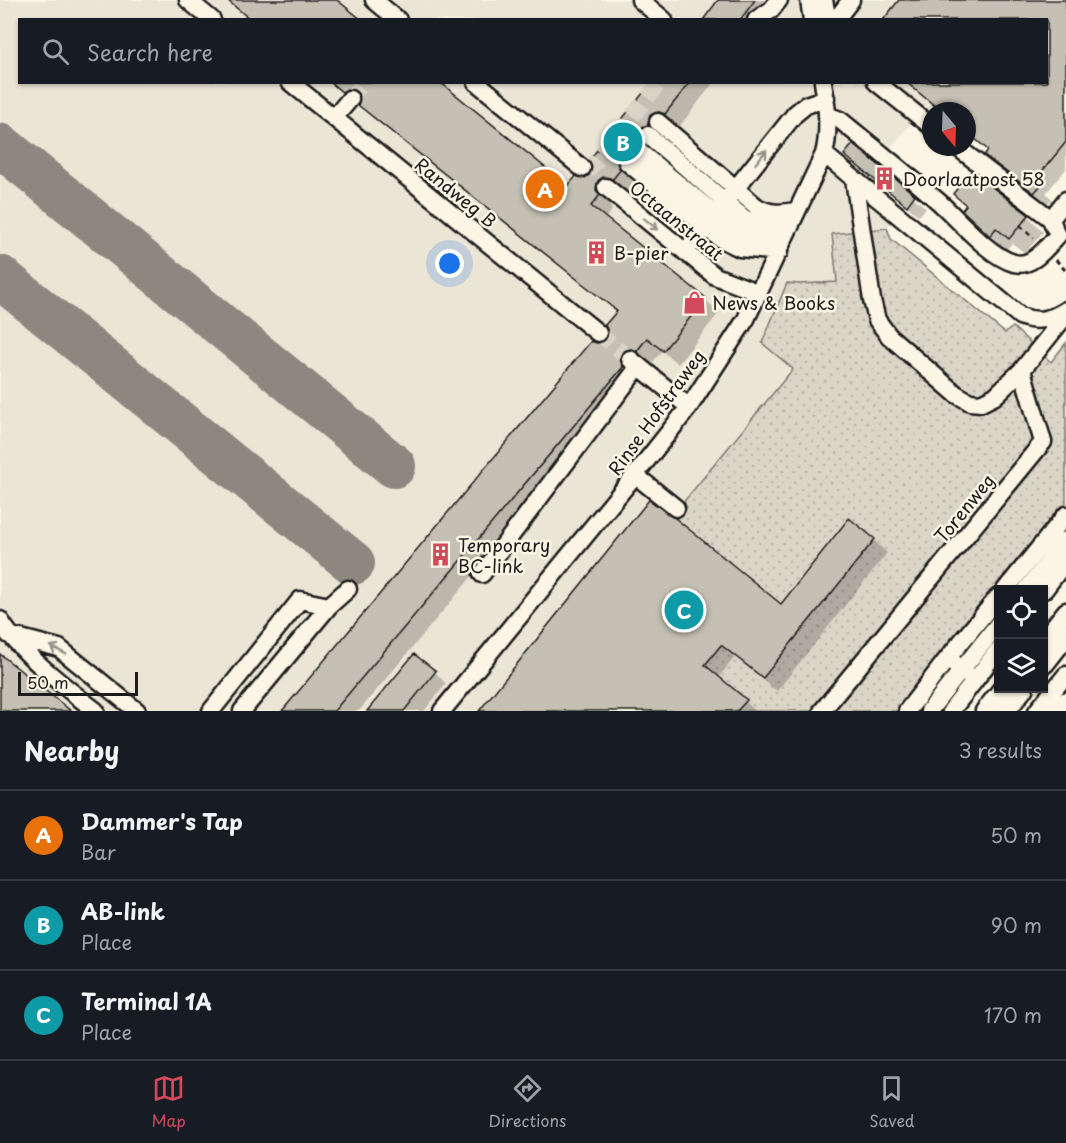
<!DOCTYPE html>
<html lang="en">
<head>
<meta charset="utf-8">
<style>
	:root { --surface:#171b24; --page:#242831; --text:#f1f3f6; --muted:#9ea1a6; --line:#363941; --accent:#d1495b }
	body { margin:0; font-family:"Playpen Sans",sans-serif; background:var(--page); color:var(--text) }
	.controls { position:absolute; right:18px; bottom:18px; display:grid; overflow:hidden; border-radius:0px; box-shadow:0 2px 4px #0004 }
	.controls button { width:54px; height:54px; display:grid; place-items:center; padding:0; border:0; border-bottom:2px solid var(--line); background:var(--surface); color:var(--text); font:30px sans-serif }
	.compass { position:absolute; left:922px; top:102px; width:54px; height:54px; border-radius:50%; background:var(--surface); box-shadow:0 2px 4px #0004; rotate:161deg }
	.scale { position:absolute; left:18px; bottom:15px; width:120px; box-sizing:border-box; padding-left:6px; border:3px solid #1c1c1c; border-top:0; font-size:16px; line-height:21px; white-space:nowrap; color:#1c1c1c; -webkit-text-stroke:4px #fcf5e5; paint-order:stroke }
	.you { position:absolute; left:450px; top:264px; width:21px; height:21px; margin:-15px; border:4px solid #fff; border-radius:50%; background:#1a73e8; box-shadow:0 0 0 9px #1a73e833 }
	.badge { display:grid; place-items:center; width:39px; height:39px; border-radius:50%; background:var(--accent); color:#fff; font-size:20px; font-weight:700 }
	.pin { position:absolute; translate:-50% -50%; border:3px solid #fff; box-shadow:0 2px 6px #0006 }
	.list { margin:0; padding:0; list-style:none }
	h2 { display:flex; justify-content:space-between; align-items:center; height:78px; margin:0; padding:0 24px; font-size:26px }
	h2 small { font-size:20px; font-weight:400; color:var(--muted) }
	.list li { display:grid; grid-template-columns:39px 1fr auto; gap:18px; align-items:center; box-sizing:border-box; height:90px; padding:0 24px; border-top:2px solid var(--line) }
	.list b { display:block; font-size:22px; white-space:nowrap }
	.list p { margin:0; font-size:20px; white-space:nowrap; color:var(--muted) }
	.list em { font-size:20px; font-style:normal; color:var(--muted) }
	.icon { flex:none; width:33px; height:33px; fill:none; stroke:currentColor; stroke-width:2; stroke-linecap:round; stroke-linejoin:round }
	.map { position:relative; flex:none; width:1066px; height:711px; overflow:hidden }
	.search { position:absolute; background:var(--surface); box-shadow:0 2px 4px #0004; left:18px; right:18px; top:18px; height:66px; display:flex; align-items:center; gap:15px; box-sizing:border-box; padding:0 21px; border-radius:0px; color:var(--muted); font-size:22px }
	.sheet { height:348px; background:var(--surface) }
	nav { display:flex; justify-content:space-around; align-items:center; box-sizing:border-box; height:84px; border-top:2px solid var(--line); background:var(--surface); font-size:16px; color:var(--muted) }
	nav a { display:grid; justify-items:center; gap:3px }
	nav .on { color:var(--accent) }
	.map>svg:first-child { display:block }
	.built { fill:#ebe5d6 }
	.grass { fill:url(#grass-dots); stroke:#7c7872; stroke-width:1.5 }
	.shadow { fill:#0003 }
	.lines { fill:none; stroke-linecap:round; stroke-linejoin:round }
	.taxiway { stroke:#8c8880; stroke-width:44 }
	.building { fill:#c4c0b3; stroke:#1c1c1c; stroke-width:1.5 }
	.minor-tunnel { stroke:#dad4c7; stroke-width:16; stroke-dasharray:16 8; stroke-linecap:butt }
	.minor-casing { stroke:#1c1c1c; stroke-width:21 }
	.major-casing { stroke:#1c1c1c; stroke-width:26 }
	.path { stroke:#1c1c1c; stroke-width:3; stroke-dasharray:4.5 4.5; stroke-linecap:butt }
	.minor { stroke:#fcf5e5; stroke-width:16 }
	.major { stroke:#fcf5e5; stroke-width:21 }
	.oneway { stroke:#97938b }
	.labels { text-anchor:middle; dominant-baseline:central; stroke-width:5; stroke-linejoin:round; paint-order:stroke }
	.poi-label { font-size:18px; fill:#1c1c1c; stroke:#fcf5e5; text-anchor:start }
	.street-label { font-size:18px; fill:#1c1c1c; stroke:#fcf5e5 }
</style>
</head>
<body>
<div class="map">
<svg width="1066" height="711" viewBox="0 0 1066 711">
	<defs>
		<pattern id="grass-dots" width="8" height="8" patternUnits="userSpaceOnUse" patternTransform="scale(1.5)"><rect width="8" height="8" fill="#dbd5c8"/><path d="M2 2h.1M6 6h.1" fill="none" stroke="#bbb6ab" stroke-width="1.8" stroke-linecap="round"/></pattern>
	</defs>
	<rect width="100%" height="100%" fill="#fcf5e5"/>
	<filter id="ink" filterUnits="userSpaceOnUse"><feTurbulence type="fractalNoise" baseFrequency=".0167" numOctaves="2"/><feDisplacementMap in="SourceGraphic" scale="12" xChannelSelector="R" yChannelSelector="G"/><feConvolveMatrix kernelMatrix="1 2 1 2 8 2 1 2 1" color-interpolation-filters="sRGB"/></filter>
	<g filter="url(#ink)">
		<path class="built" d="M0 0H900L884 20H20V82H906L929 102 878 163 854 143 844 154 907 206 887 228 841 232 837 282 799 284 787 283 762 343 794 369 672 516 667 711H0Z"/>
		<path class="grass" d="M887 228 891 239 1005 333 1013 327 1051 362 1066 343V566L1044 590H998V649L948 711H667L672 516 793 369 762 343 787 283 799 284 837 282 832 234Z"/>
		<path class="shadow" d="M720 0H779L764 20H705Z
			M901 0H1066V169L1046 193 1052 199 1047 204 998 167 986 155 989 151 967 133V111H940L905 82H1046V20Z
			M329 82H437L568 188 592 175 654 82H714L679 127 674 125 664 128 653 142 652 152 630 174 633 184 627 192 617 190 611 195 609 205 612 210 605 219 705 299 719 313 678 364 662 351 651 364 646 362 636 381 359 711H284L597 345 607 341 618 312 374 119 359 104 357 105Z
			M853 146 926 208 919 216 846 155Z
			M955 194 1028 216 1043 232 1025 253 1012 243 1006 250 979 225 967 206Z
			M874 540 887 553 777 691 735 657 718 678 756 711H481L781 606Z
			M435 672 446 684 424 711H369Z"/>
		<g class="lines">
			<path class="taxiway" d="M0 145 394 466
				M0 277 353 563"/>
		</g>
		<path class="building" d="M227 0H337L362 20H251Z
			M718 0H755L740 20H703Z
			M899 0H1066V142L1035 180 1041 185 1034 193 984 155 988 150 967 132V111H941L906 82H1047V20H883Z
			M330 82H440L568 186 576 176 585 178 590 174 592 165 589 160 652 82H690L665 114 659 112 650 115 648 125 640 129 638 139H632L628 143 626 152 619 155 617 160 620 170 613 179 603 177 598 181 596 190 600 195 591 206 706 298 663 351 647 338 637 351 631 349 622 352 620 358 623 367 334 711H282L591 341 597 343 606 340 608 334 605 325 617 311 358 105 360 96 356 91 347 89 342 92Z
			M853 144 915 195 907 206 844 155Z
			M971 171 1029 215 1009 239 996 228 990 236 962 210 966 205 953 194Z
			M649 500 675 518 781 604 849 518 875 539 763 678 721 645 705 665 747 700 737 711H479Z
			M0 654 56 699 71 711H0Z
			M414 654 436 671 404 711H367Z"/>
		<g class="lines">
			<path class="minor-tunnel" d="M350 99 364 82
				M587 172 660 82
				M598 333 630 359"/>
			<defs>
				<path id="minor" d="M188 0 212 20
					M374 0 398 20
					M640 0 664 20
					M809 0 812 20
					M824 0 828 20
					M841 13 851 0
					M756 20 771 10 779 0
					M290 82 598 333
					M476 82 582 168
					M876 82 931 126
					M827 115 840 120C873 147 907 174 939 202 958 219 990 257 1014 263 1032 268 1047 247 1058 235
					M334 118 350 99
					M658 122 757 207C771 215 782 213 797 211
					M648 135 744 218C762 228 771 227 791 225
					M957 147 1051 219
					M636 149 732 228C750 238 764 239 784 239
					M824 154 1020 316C1037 323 1051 320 1066 310
					M627 162 719 238 740 248 779 252
					M854 179 872 300 877 320 889 336 956 394 970 402 981 403 995 396 1022 370
					M606 187 715 276 759 293
					M1054 227 1051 219 1066 200
					M685 252 795 114 806 105 826 98
					M630 359 689 407
					M635 475 676 508
					M482 574 639 366
					M1005 590 1066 515
					M1026 590 1066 540
					M1044 590 1066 561
					M329 606 348 589
					M0 620C19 652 66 688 96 711
					M9 635 59 648 137 711
					M1044 638 1066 611
					M948 658 998 597
					M975 680 998 650
					M211 711 300 600 329 606 242 711
					M442 711 635 475 689 407 746 319 824 154C830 131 827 106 823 82
					M822 711 1043 442 1022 370 1066 315
					M907 711 948 658 975 680 951 711
					M929 711 998 624
					M984 711 1002 688
					M1037 711 1066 675"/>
				<path id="major" d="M1044 662 1066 634
					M1004 711 1022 688
					M1058 711 1066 703"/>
			</defs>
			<use href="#minor" class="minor-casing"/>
			<use href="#major" class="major-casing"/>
			<path class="path" d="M1020 226 1034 238
				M1056 260 1066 271"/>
			<use href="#minor" class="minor"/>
			<use href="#major" class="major"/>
		</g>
		<defs><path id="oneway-shaft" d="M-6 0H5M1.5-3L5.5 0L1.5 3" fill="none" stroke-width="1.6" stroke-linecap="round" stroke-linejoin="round" transform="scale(1.5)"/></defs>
		<g class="oneway">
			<use href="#oneway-shaft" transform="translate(761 157) rotate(-52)"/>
			<use href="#oneway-shaft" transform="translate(651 224) rotate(39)"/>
			<use href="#oneway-shaft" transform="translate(58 650) rotate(-153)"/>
		</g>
	</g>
	<defs>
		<symbol id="building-bare" viewBox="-9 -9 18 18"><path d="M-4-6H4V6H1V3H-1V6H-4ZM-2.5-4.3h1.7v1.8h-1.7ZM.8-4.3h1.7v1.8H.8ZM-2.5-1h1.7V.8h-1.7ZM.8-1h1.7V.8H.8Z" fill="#d1495b" stroke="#fcf5e5" stroke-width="2.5" paint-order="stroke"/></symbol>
		<symbol id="shop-bare" viewBox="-9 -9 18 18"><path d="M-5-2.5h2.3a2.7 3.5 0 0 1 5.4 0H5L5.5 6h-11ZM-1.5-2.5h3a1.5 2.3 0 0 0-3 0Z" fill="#d1495b" stroke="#fcf5e5" stroke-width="2.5" paint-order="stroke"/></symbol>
	</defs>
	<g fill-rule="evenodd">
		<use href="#building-bare" x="868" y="162" width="33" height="33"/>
		<use href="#building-bare" x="580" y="236" width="33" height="33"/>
		<use href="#shop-bare" x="678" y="286" width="33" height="33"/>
		<use href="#building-bare" x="424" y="538" width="33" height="33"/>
	</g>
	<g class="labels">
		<g class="poi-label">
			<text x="903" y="178">Doorlaatpost 58</text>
			<text x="614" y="252">B-pier</text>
			<text x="712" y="302">News &amp; Books</text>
			<text x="458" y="544">Temporary<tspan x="458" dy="21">BC-link</tspan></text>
		</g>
		<g class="street-label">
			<text transform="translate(456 192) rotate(39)">Randweg B</text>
			<text transform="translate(677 220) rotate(39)">Octaanstraat</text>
			<text transform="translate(656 412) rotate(-54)">Rinse Hofstraweg</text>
			<text transform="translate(964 508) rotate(-51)">Torenweg</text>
		</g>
	</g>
</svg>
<div class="controls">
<button><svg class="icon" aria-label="locate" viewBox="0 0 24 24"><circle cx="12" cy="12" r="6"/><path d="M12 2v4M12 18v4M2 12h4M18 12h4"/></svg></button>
<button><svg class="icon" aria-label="layers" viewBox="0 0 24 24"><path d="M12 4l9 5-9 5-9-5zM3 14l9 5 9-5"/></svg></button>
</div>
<svg class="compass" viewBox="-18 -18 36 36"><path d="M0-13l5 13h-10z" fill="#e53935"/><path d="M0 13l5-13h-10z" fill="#9ea1a6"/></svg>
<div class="scale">50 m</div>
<div class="you"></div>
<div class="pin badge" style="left:545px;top:189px;background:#e8710a">A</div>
<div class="pin badge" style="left:623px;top:142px;background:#0f9aa8">B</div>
<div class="pin badge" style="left:684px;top:610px;background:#0f9aa8">C</div>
<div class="search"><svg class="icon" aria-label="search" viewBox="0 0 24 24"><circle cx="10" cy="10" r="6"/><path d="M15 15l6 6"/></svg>Search here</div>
</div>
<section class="sheet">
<h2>Nearby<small>3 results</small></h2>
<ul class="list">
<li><span class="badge" style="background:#e8710a">A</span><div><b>Dammer's Tap</b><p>Bar</p></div><em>50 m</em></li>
<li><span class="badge" style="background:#0f9aa8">B</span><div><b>AB-link</b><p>Place</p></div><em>90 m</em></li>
<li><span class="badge" style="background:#0f9aa8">C</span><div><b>Terminal 1A</b><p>Place</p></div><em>170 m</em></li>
</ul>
</section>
<nav>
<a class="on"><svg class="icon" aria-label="map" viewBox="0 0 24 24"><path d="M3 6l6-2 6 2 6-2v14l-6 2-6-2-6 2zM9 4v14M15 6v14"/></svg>Map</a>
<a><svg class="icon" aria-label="directions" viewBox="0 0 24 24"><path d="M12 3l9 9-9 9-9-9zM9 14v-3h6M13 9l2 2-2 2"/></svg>Directions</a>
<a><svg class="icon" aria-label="saved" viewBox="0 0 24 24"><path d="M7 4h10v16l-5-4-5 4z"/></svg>Saved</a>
</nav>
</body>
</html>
